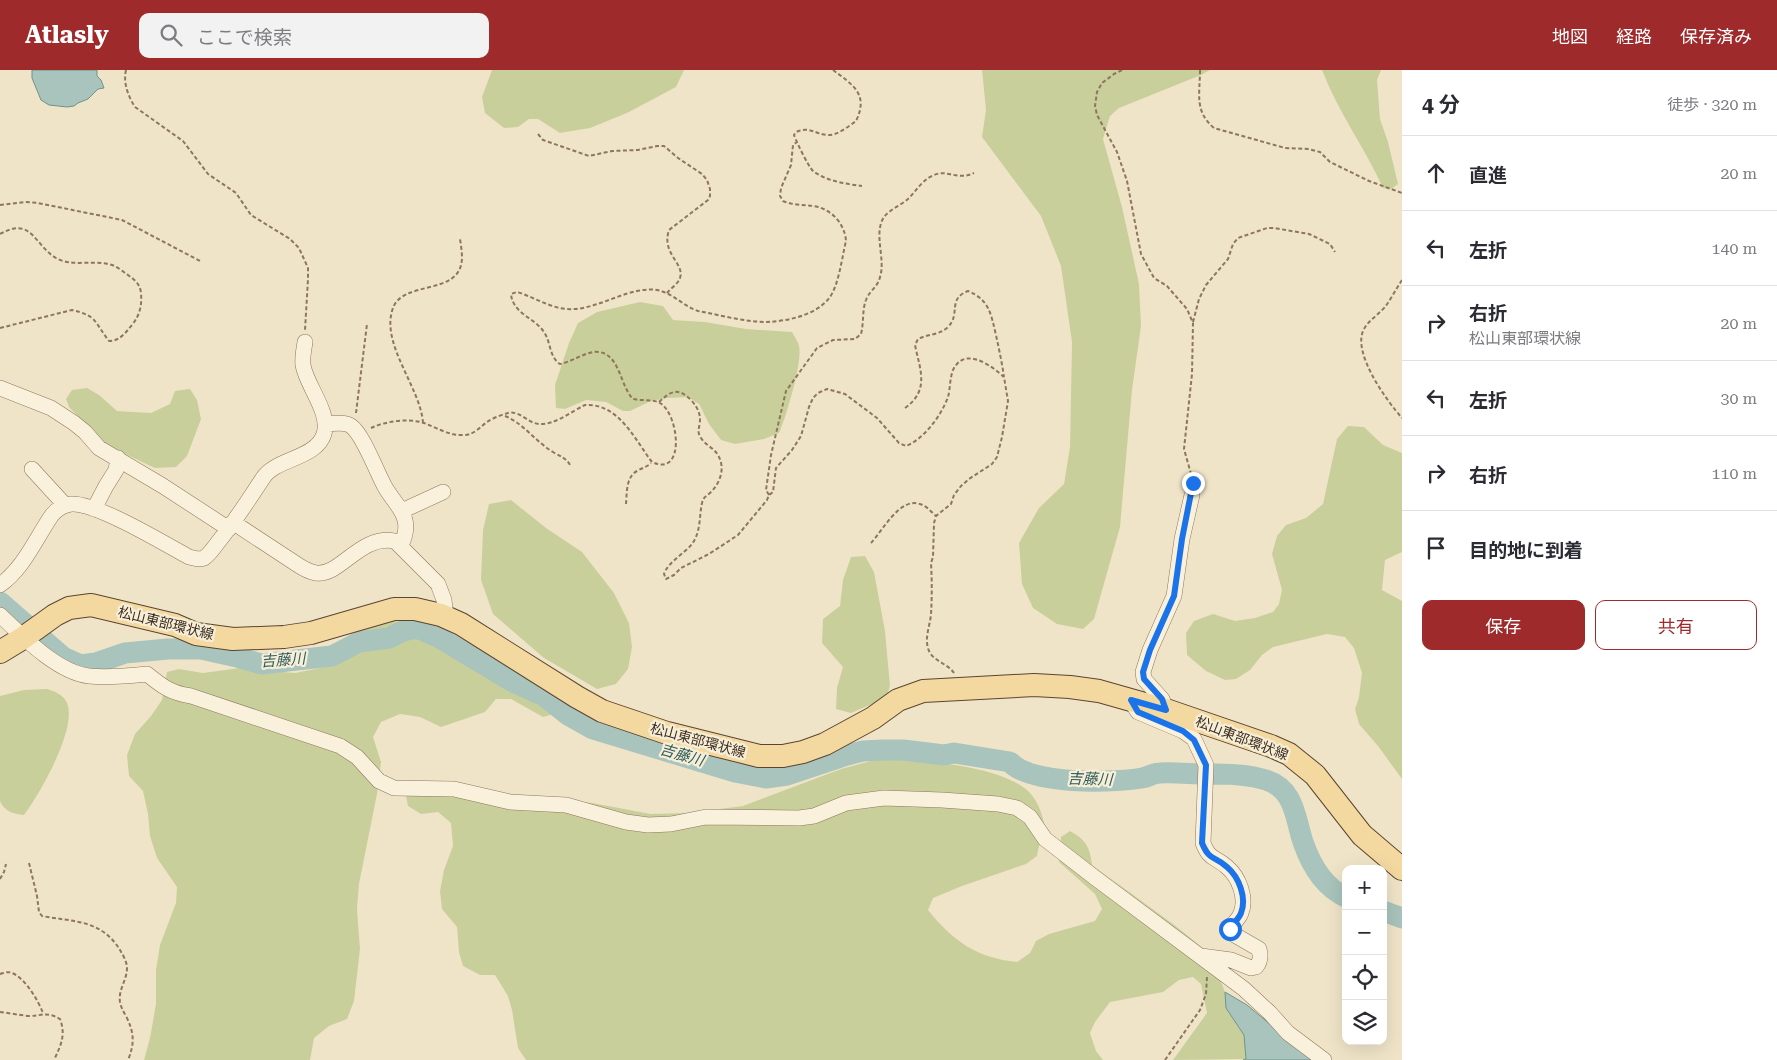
<!DOCTYPE html>
<html lang="ja">
<head>
<meta charset="utf-8">
<style>
	:root { --surface:#fff; --page:#f2f2f3; --text:#2b2b33; --muted:#7c7c81; --line:#e1e1e2; --accent:#9e2a2b }
	body { margin:0; font-family:"Roboto Serif","Noto Sans JP",serif; background:var(--page); color:var(--text) }
	.controls { position:absolute; right:15px; bottom:15px; display:grid; overflow:hidden; border-radius:10px; box-shadow:0 5px 20px #0002 }
	.controls button { width:45px; height:45px; display:grid; place-items:center; padding:0; border:0; border-bottom:1px solid var(--line); background:var(--surface); color:var(--text); font:25px sans-serif }
	.stop { position:absolute; width:15px; height:15px; margin:-11px; border:4px solid #1a73e8; border-radius:50%; background:#fff }
	.stop.end { background:#1a73e8; border-color:#fff; box-shadow:0 1px 5px #0008 }
	.list { margin:0; padding:0; list-style:none }
	h2 { display:flex; justify-content:space-between; align-items:center; height:65px; margin:0; padding:0 20px; font-size:21px }
	h2 small { font-size:16px; font-weight:400; color:var(--muted) }
	.list li { display:grid; grid-template-columns:32px 1fr auto; gap:15px; align-items:center; box-sizing:border-box; height:75px; padding:0 20px; border-top:1px solid var(--line) }
	.list b { display:block; font-size:19px; white-space:nowrap }
	.list p { margin:0; font-size:16px; white-space:nowrap; color:var(--muted) }
	.list em { font-size:16px; font-style:normal; color:var(--muted) }
	.actions { display:flex; gap:10px; padding:15px 20px }
	.actions a { flex:1; padding:11px 0; border:1px solid var(--accent); border-radius:10px; text-align:center; font-size:18px; color:var(--accent) }
	.actions .main { background:var(--accent); color:#fff }
	.icon { flex:none; width:28px; height:28px; fill:none; stroke:currentColor; stroke-width:2; stroke-linecap:round; stroke-linejoin:round }
	.map { position:relative; flex:none; width:1402px; height:990px; overflow:hidden }
	header { display:flex; align-items:center; gap:30px; box-sizing:border-box; height:70px; padding:0 25px; background:var(--accent); color:#fff }
	header strong { font-size:24px }
	nav { display:flex; gap:28px; margin-inline-start:auto; font-size:18px }
	.search { width:350px; height:45px; background:var(--page); display:flex; align-items:center; gap:12px; box-sizing:border-box; padding:0 18px; border-radius:10px; color:var(--muted); font-size:19px }
	main { display:flex }
	aside { flex:1; background:var(--surface) }
	.map>svg:first-child { display:block }
	.green { fill:#c9cf9b }
	.water { fill:#a9c4bc; stroke:#6f938a }
	.lines { fill:none; stroke-linecap:round; stroke-linejoin:round }
	.river { stroke:#a9c4bc; stroke-width:21 }
	.street-casing { stroke:#8d765c; stroke-width:16 }
	.primary-casing { stroke:#5b4430; stroke-width:24 }
	.path { stroke:#8d765c; stroke-width:2; stroke-dasharray:4 2.5; stroke-linecap:butt }
	.street { stroke:#faf1dc; stroke-width:15 }
	.primary { stroke:#f3d9a0; stroke-width:22 }
	.route { stroke:#1a73e8; stroke-width:6 }
	.labels { text-anchor:middle; dominant-baseline:central; stroke-width:4.5; stroke-linejoin:round; paint-order:stroke }
	.street-label { font-size:14px; fill:#3d2e20; stroke:#f7eed8 }
	.water-label { font-size:15px; font-style:italic; fill:#2f5d5a; stroke:#f7eed8 }
</style>
</head>
<body>
<header>
<strong>Atlasly</strong>
<div class="search"><svg class="icon" aria-label="search" viewBox="0 0 24 24"><circle cx="10" cy="10" r="6"/><path d="M15 15l6 6"/></svg>ここで検索</div>
<nav><a>地図</a><a>経路</a><a>保存済み</a></nav>
</header>
<main>
<div class="map">
<svg width="1402" height="990" viewBox="0 0 1402 990">
	<rect width="100%" height="100%" fill="#f0e4c8"/>
	<path class="green" d="M492 0H684L676 17 627 43 590 58 560 63 538 49H529L518 57 504 58 485 43 482 27Z
		M982 0H1210L1201 5 1119 38 1110 46 1103 69 1122 137 1139 214 1141 256 1132 320 1120 457 1094 549 1083 559 1057 554 1033 538 1022 514 1019 473 1039 438 1064 414 1070 377 1072 272 1061 196 1041 146 982 67 986 40Z
		M1322 0H1381L1377 10 1380 49 1388 72 1398 114 1391 119 1383 118C1365 78 1338 42 1322 0Z
		M640 232 663 236 673 250 705 252 746 259 792 262C794 266 798 271 799 276 803 290 786 348 779 363L764 369 735 374 721 370 709 354 699 334 688 327 668 328 651 331 630 341H623L606 332 586 330 565 339 556 338 555 315 569 273 578 253 597 242Z
		M87 318 99 325 117 341 151 343 170 334 175 321 190 319 197 330 201 349 187 386 176 397 155 398 106 375 69 337 66 329 72 320Z
		M1348 356 1364 357 1383 375 1402 383V482L1385 490 1382 520 1402 531V709L1378 676 1359 654 1355 639 1359 627 1362 603 1354 578 1345 567 1327 564 1273 577 1262 585 1250 600 1236 609 1225 610 1206 601 1187 585 1186 563 1194 551 1213 544 1235 551 1255 548 1273 542 1279 534 1282 520 1272 484 1277 466 1286 455 1306 448 1323 434 1337 369Z
		M511 430 546 458 582 482 614 523 629 553 632 577 628 599 616 614 597 619 544 588 493 544 481 510 483 460 489 434Z
		M865 486 874 502 885 561 890 616 886 628 851 643 836 639 837 618 843 597 822 573 823 549 840 536 843 510 851 487Z
		M391 551 409 552 440 564 475 587 549 618 562 636 561 642 543 647 511 629H496L485 642 441 657 420 647 400 644 381 652 373 667 381 692 377 724 359 814 357 839 360 879 354 931 347 949 329 956 314 968 310 990H144L150 968 156 934V900L160 875 176 833 177 817 157 788 150 766 148 744 143 721 129 706 127 685 135 664 151 646 162 630 167 602 179 599 203 603 247 597 272 601 295 603 325 597 342 589 343 570 364 557Z
		M47 619C54 621 62 624 66 631 80 655 39 725 24 745 13 744 4 741 0 731V626L24 620Z
		M882 688C923 691 989 694 1023 717 1035 725 1041 739 1044 753 1045 760 1038 777 1037 786L1026 794 962 816 933 828 928 840C953 871 977 888 1017 892L1030 883 1036 871 1049 864 1095 851 1102 839 1095 824 1059 792 1061 767 1070 761C1086 770 1090 777 1092 795 1135 827 1181 857 1221 894L1220 909 1225 922 1226 938 1244 965 1246 989 1173 990 1207 943 1201 914 1193 907 1179 910 1163 922 1110 932 1095 952 1090 963 1096 981 1103 990H526L518 978 512 940 508 926 495 905H480L463 896 459 882 457 857 442 839 440 821 444 800 453 776 451 753 438 742 421 744 408 736 406 726 419 711 446 713 541 729 592 733 651 744 688 743 743 736 841 699Z"/>
	<path class="water" d="M32 0H97V6L101 10 104 18 98 19 88 29 78 33 74 36 67 37 49 35 41 30 32 8Z
		M1225 922 1247 935 1313 990H1243L1246 989 1244 965 1226 938Z"/>
	<g class="lines">
		<path class="river" d="M0 532 63 587 81 595 96 593 125 583 168 579H201L237 587 261 594 332 586 359 572 389 568 403 561 417 558 438 567 513 612 544 626 568 645 593 659 735 702 766 708 787 705 847 685 863 681 882 680H903L944 685 954 683 1010 692C1030 715 1113 713 1142 708 1148 707 1154 703 1160 703 1179 702 1198 705 1217 704 1233 704 1250 705 1266 710 1295 719 1295 748 1303 772 1311 795 1323 817 1346 827
			M1383 841 1402 848"/>
		<defs>
			<path id="street" d="M0 318 51 338 74 353 85 362 99 378 163 416 229 459
				M325 354C333 354 344 351 351 356 363 364 377 403 385 417 391 428 402 438 405 450 407 458 405 469 400 476
				M32 399 65 435
				M94 439 106 416 116 400 118 388
				M403 445 406 439 443 422
				M234 453 298 495C304 499 310 502 316 503 341 506 360 464 395 471L438 514 444 530 446 547
				M0 515C24 498 36 468 52 445 57 439 63 435 71 434 96 432 165 474 189 487 194 488 199 490 204 488 210 484 215 476 219 471 236 450 249 429 263 408 276 388 316 389 324 364 331 343 306 315 303 295 302 288 304 279 305 272
				M0 545C22 566 58 603 89 606 108 608 128 606 147 604 163 617 171 623 191 626L340 676 357 687 379 711 394 718 454 719 510 732 566 735 626 752 648 755 671 754 706 747 799 748 814 746 846 733 884 728 942 730 998 734 1017 738 1030 747 1045 769 1094 807 1244 919 1270 943 1288 963 1324 990
				M1134 636 1138 642 1183 661 1194 669 1206 695 1203 773C1210 791 1215 786 1227 797 1239 807 1247 828 1241 843 1239 849 1233 853 1230 859L1233 864 1259 879C1261 886 1261 891 1256 897L1251 898 1231 890 1201 886
				M1166 640 1162 629 1144 609 1143 602 1150 580 1174 526 1182 469 1192 425"/>
			<path id="primary" d="M0 582 23 568 55 545 69 538 91 535 175 555 196 564 233 569 284 567 311 563 394 539H415L441 545 461 554 577 627 602 641 667 663 759 686H783L803 682 825 674 873 648 898 630 923 621 1034 615 1070 617 1099 621 1166 640 1271 676 1289 684 1315 705 1362 765 1402 799"/>
		</defs>
		<use href="#street" class="street-casing"/>
		<use href="#primary" class="primary-casing"/>
		<path class="path" d="M126 0C123 13 128 26 135 37L183 71 208 104 236 123 251 145 290 169 299 178 308 198V209L305 260
			M833 0C853 15 869 24 856 51 849 56 837 66 827 65 815 64 810 56 796 62L794 65C797 73 808 96 813 101 826 111 846 114 862 116
			M1122 0 1114 4 1102 13 1097 22 1095 36 1097 45 1117 82 1127 111 1141 184 1154 208 1167 216 1173 223 1187 239 1193 253 1192 304 1184 379 1193 411
			M1200 0C1200 24 1194 41 1214 58L1285 78 1308 79 1320 82 1330 92 1369 111 1402 123
			M538 64 543 70 589 86 612 81 638 80 657 76H664L678 88 702 104 707 110 710 119V126L708 130 669 160C661 184 685 193 680 208 678 214 671 218 667 223
			M0 135 25 132 38 133 122 150 202 192
			M0 164C32 146 34 175 56 188 71 197 92 190 108 194 116 195 122 201 128 205 135 210 140 214 141 223 142 235 140 245 132 255 125 263 120 271 109 271 94 252 98 246 72 240L0 258
			M1402 210C1396 219 1391 229 1385 237 1378 245 1369 250 1364 259 1351 282 1387 331 1402 348
			M1193 252 1199 229 1206 215 1228 189 1233 174 1238 168 1267 158H1274L1309 164 1330 174 1335 182
			M659 332C671 321 678 317 691 330 709 350 693 358 701 368 706 376 715 378 719 387 725 399 720 413 711 422 707 426 703 427 702 433 699 447 701 462 692 474 684 484 668 492 664 504L666 509 674 505 681 498 709 484 738 465 767 430 769 425 773 422 776 398 792 380 801 366 809 337 813 328 818 323 827 319 845 324 877 348 899 373 906 376C924 369 941 346 948 327 951 317 949 302 957 294 970 279 994 298 1004 307L1008 331 1002 367 997 387 992 394 969 409 961 416 954 425 951 434 936 446 934 453 933 487 931 493C932 510 932 528 931 544 930 557 923 570 930 583 936 592 948 594 954 603
			M905 338C930 320 920 300 915 275L918 269C928 264 940 265 948 257 961 244 947 229 968 221 990 230 991 245 996 265 999 279 1002 293 1004 307
			M356 343 367 254
			M505 346C523 353 536 372 553 382 561 387 567 388 571 397
			M423 353C421 319 382 276 392 241 400 208 461 228 462 188 462 182 461 175 460 169
			M371 358C386 351 408 348 424 353 437 358 450 366 464 365 474 365 480 357 487 352 493 348 501 345 508 343 520 340 528 354 540 354 555 355 572 341 585 335 619 333 635 370 652 392 686 408 679 344 660 333 653 329 642 331 633 329 619 315 620 279 593 282 582 284 571 292 560 294 549 287 551 272 544 262 534 247 513 244 511 224L517 222C537 228 554 241 575 239 602 237 631 216 657 220 673 223 683 236 698 241 720 245 744 252 767 252 788 251 817 245 830 227 839 214 842 187 846 171 845 155 833 141 818 137 806 134 794 136 783 131L780 126 781 118 791 95 793 75 797 72
			M769 425 766 420 771 385 786 321 817 278 833 270 855 269 861 264C864 253 862 240 866 230 869 221 878 217 880 207 886 189 873 164 884 147 890 139 902 135 909 128 917 120 922 110 934 105 947 99 958 111 974 103
			M626 434C627 422 626 407 637 401 642 398 647 397 651 393
			M871 473C883 460 900 427 920 434 927 436 931 442 936 446
			M29 793 37 826 39 842 42 846C73 852 101 849 120 880 123 885 127 892 127 898 127 910 118 920 120 932 121 937 123 941 126 946 134 962 135 973 128 990
			M0 809 4 802 6 794
			M0 904C4 903 8 901 12 903 25 908 38 930 43 943
			M0 942C9 943 19 945 29 946 42 946 46 941 60 949 66 965 61 975 54 990
			M1165 990 1200 940 1206 924 1207 907"/>
		<use href="#street" class="street"/>
		<use href="#primary" class="primary"/>
	</g>
	<g class="lines">
		<path class="route" d="M1193 413 1182 469 1174 526 1150 580 1143 602 1144 609 1162 629 1166 640 1131 630 1138 642 1183 661 1194 670 1206 695 1202 773C1210 792 1214 785 1227 797 1239 807 1247 828 1241 843 1239 849 1233 853 1230 859"/>
	</g>
	<g class="labels">
		<g class="street-label">
			<text transform="translate(166 553) rotate(14)">松山東部環状線</text>
			<text transform="translate(1242 668) rotate(21)">松山東部環状線</text>
			<text transform="translate(698 670) rotate(15)">松山東部環状線</text>
		</g>
		<g class="water-label">
			<text transform="translate(283 590) rotate(-4)">吉藤川</text>
			<text transform="translate(682 685) rotate(16)">吉藤川</text>
			<text transform="translate(1090 709) rotate(2)">吉藤川</text>
		</g>
	</g>
</svg>
<div class="controls">
<button>+</button>
<button>−</button>
<button><svg class="icon" aria-label="locate" viewBox="0 0 24 24"><circle cx="12" cy="12" r="6"/><path d="M12 2v4M12 18v4M2 12h4M18 12h4"/></svg></button>
<button><svg class="icon" aria-label="layers" viewBox="0 0 24 24"><path d="M12 4l9 5-9 5-9-5zM3 14l9 5 9-5"/></svg></button>
</div>
<div class="stop" style="left:1230px;top:859px"></div>
<div class="stop end" style="left:1193px;top:413px"></div>
</div>
<aside>
<h2>4 分<small>徒歩 · 320 m</small></h2>
<ul class="list">
<li><svg class="icon" aria-label="ahead" viewBox="0 0 24 24"><path d="M12 20V5M6 11l6-6 6 6"/></svg><div><b>直進</b></div><em>20 m</em></li>
<li><svg class="icon" aria-label="left" viewBox="0 0 24 24"><path d="M17 20v-9H6M10 6l-5 5 5 5"/></svg><div><b>左折</b></div><em>140 m</em></li>
<li><svg class="icon" aria-label="right" viewBox="0 0 24 24"><path d="M7 20v-9h11M14 6l5 5-5 5"/></svg><div><b>右折</b><p>松山東部環状線</p></div><em>20 m</em></li>
<li><svg class="icon" aria-label="left" viewBox="0 0 24 24"><path d="M17 20v-9H6M10 6l-5 5 5 5"/></svg><div><b>左折</b></div><em>30 m</em></li>
<li><svg class="icon" aria-label="right" viewBox="0 0 24 24"><path d="M7 20v-9h11M14 6l5 5-5 5"/></svg><div><b>右折</b></div><em>110 m</em></li>
<li><svg class="icon" aria-label="arrive" viewBox="0 0 24 24"><path d="M6 21V4h12l-3 4 3 4H6"/></svg><div><b>目的地に到着</b></div></li>
</ul>
<div class="actions"><a class="main">保存</a><a>共有</a></div>
</aside>
</main>
</body>
</html>
